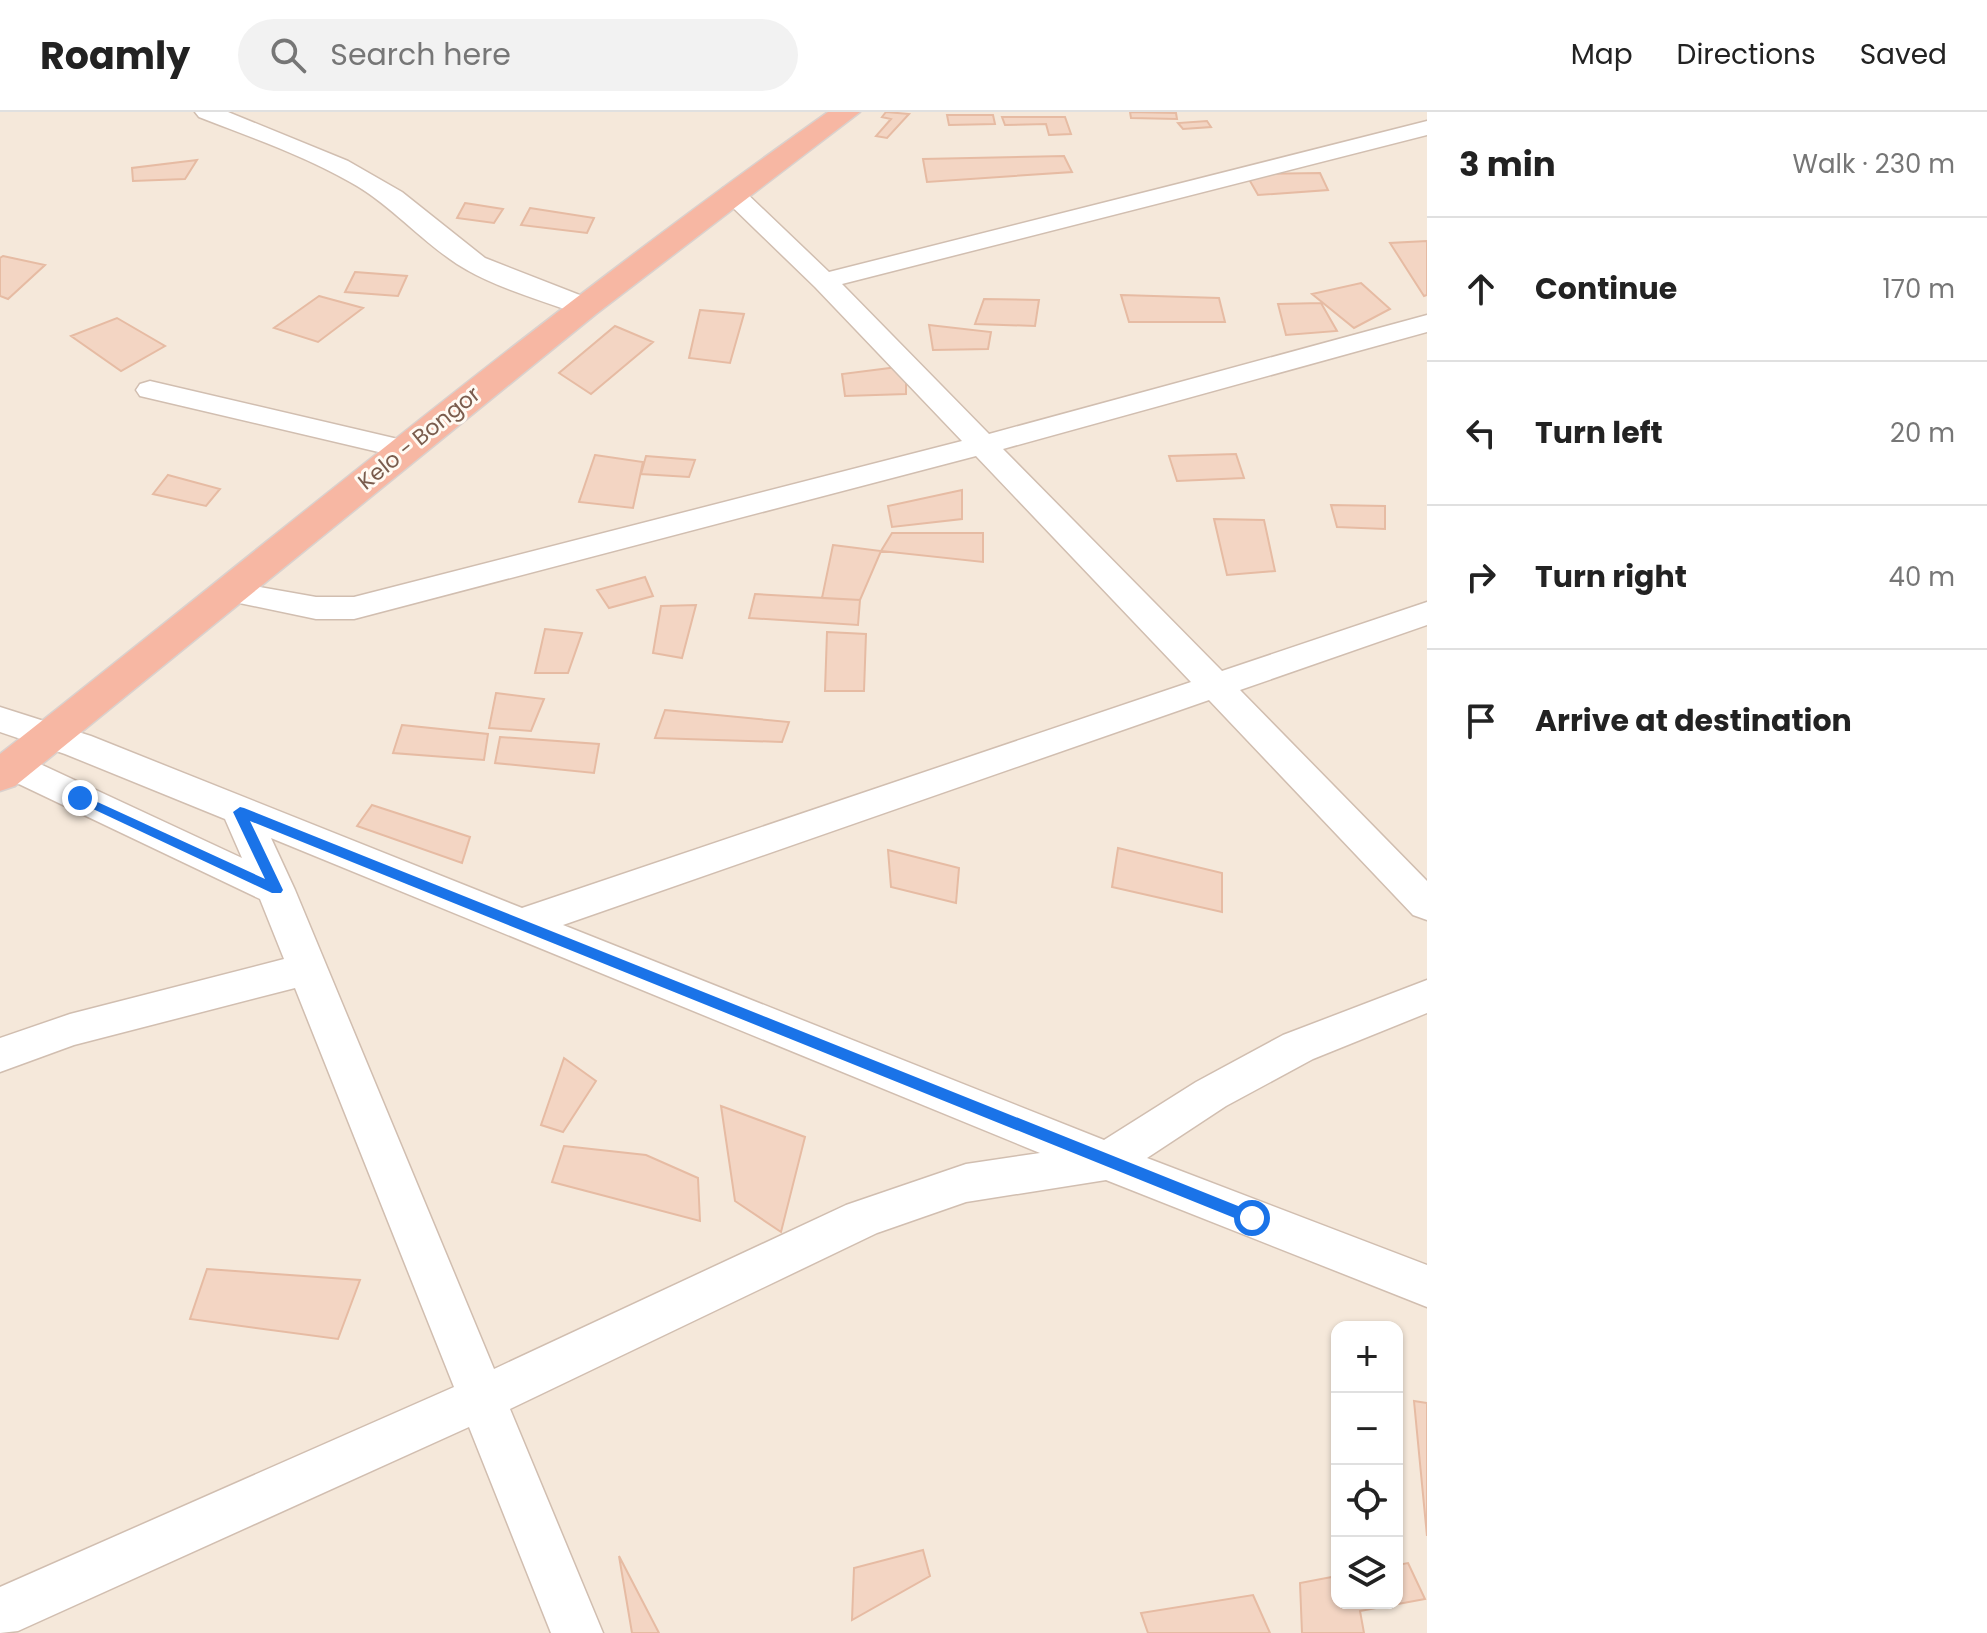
<!DOCTYPE html>
<html lang="en">
<head>
<meta charset="utf-8">
<style>
	:root { --surface:#fff; --page:#f2f2f2; --text:#222; --muted:#767676; --line:#e0e0e0 }
	body { margin:0; font-family:Poppins,sans-serif; background:var(--page); color:var(--text) }
	.controls { position:absolute; right:24px; bottom:24px; display:grid; overflow:hidden; border-radius:16px; box-shadow:0 2px 6px #0004 }
	.controls button { width:72px; height:72px; display:grid; place-items:center; padding:0; border:0; border-bottom:2px solid var(--line); background:var(--surface); color:var(--text); font:40px sans-serif }
	.stop { position:absolute; width:24px; height:24px; margin:-18px; border:6px solid #1a73e8; border-radius:50%; background:#fff }
	.stop.end { background:#1a73e8; border-color:#fff; box-shadow:0 2px 8px #0008 }
	.list { margin:0; padding:0; list-style:none }
	h2 { display:flex; justify-content:space-between; align-items:center; height:104px; margin:0; padding:0 32px; font-size:34px }
	h2 small { font-size:26px; font-weight:400; color:var(--muted) }
	.list li { display:grid; grid-template-columns:52px 1fr auto; gap:24px; align-items:center; box-sizing:border-box; height:144px; padding:0 32px; border-top:2px solid var(--line) }
	.list b { display:block; font-size:30px; white-space:nowrap }
	.list em { font-size:26px; font-style:normal; color:var(--muted) }
	.icon { flex:none; width:44px; height:44px; fill:none; stroke:currentColor; stroke-width:2; stroke-linecap:round; stroke-linejoin:round }
	.map { position:relative; flex:none; width:1427px; height:1521px; overflow:hidden }
	header { display:flex; align-items:center; gap:48px; box-sizing:border-box; height:112px; padding:0 40px; background:var(--surface); border-bottom:2px solid var(--line) }
	header strong { font-size:38px }
	nav { display:flex; gap:44px; margin-inline-start:auto; font-size:28px }
	.search { width:560px; height:72px; background:var(--page); display:flex; align-items:center; gap:20px; box-sizing:border-box; padding:0 28px; border-radius:44px; color:var(--muted); font-size:30px }
	main { display:flex }
	aside { flex:1; background:var(--surface) }
	.map>svg:first-child { display:block }
	.residential { fill:#f5e8da; fill-rule:evenodd }
	.building { fill:#f3d5c3; stroke:#e6bba3; stroke-width:2 }
	.lines { fill:none; stroke-linecap:round; stroke-linejoin:round }
	.street-casing { stroke:#d1beb0; stroke-width:3 }
	.highway-casing { stroke:#dad1cd; stroke-width:3 }
	.street { fill:#fff; fill-rule:evenodd }
	.highway { fill:#f7b7a3; fill-rule:evenodd }
	.route { fill:#1a73e8 }
	.labels { text-anchor:middle; dominant-baseline:central; stroke-width:6; stroke-linejoin:round; paint-order:stroke }
	.far-street-label { font-size:22px; fill:#7a5c4d; stroke:#fffaf3 }
</style>
</head>
<body>
<header>
<strong>Roamly</strong>
<div class="search"><svg class="icon" aria-label="search" viewBox="0 0 24 24"><circle cx="10" cy="10" r="6"/><path d="M15 15l6 6"/></svg>Search here</div>
<nav><a>Map</a><a>Directions</a><a>Saved</a></nav>
</header>
<main>
<div class="map">
<svg width="1427" height="1521" viewBox="0 0 1427 1521">
	<rect width="100%" height="100%" fill="#fdf6ec"/>
	<path class="residential" d="M0 0H1427V1521H0ZM1337 1215H1397V1491H1337Z"/>
	<path class="building" d="M886 0 909 2 887 26 876 24 891 7 882 5Z
		M1130 0 1176 1 1177 7 1131 6Z
		M947 3H993L995 12 949 13Z
		M1002 5H1065L1071 22 1049 23 1046 12 1005 13Z
		M1207 9 1211 15 1183 17 1178 11Z
		M1064 44 1072 60 927 70 923 47Z
		M197 48 185 67 133 69 132 56Z
		M1320 61 1328 78 1258 83 1246 62Z
		M465 91 503 97 494 111 457 106Z
		M530 96 594 106 587 121 521 113Z
		M1427 129V183L1424 184 1390 131Z
		M3 144 45 153 8 187 0 184V146Z
		M355 160 407 164 398 184 345 180Z
		M1361 171 1390 197 1354 216 1312 182Z
		M1121 183 1219 186 1225 210H1129Z
		M319 184 363 196 318 230 274 216Z
		M984 187 1039 188 1035 214 975 212Z
		M1321 191 1337 219 1286 223 1278 192Z
		M700 198 744 202 730 251 689 246Z
		M117 206 165 234 121 259 71 224Z
		M929 213 991 220 988 237 933 238Z
		M615 214 653 230 591 282 559 261Z
		M906 254V282L845 284 842 262Z
		M1236 342 1244 366 1177 369 1169 344Z
		M595 343 643 350 633 396 579 390Z
		M646 344 695 348 689 365 641 362Z
		M168 363 220 377 206 394 153 382Z
		M962 378V407L892 415 888 394Z
		M1331 393 1385 394V417L1337 415Z
		M1214 407 1264 408 1275 459 1227 463Z
		M892 421H983V450L881 439Z
		M833 433 881 439 860 488 822 486Z
		M645 465 653 484 609 496 597 478Z
		M755 482 860 488 858 513 749 506Z
		M696 493 682 546 653 541 661 494Z
		M545 517 582 521 568 561H535Z
		M827 520 866 522 864 579H825Z
		M496 581 544 587 531 619 489 616Z
		M665 598 789 610 782 630 655 626Z
		M402 613 488 622 484 648 393 641Z
		M500 625 599 632 594 661 495 651Z
		M372 693 470 725 462 751 357 714Z
		M1118 736 1222 761V800L1112 775Z
		M888 738 959 756 956 791 891 775Z
		M564 946 596 969 563 1020 541 1013Z
		M721 994 805 1025 781 1120 735 1089Z
		M564 1034 646 1043 698 1066 700 1109 552 1070Z
		M207 1157 360 1168 338 1227 190 1207Z
		M1414 1289 1427 1291V1424Z
		M923 1438 930 1464 852 1508 854 1456Z
		M619 1444 659 1521H632Z
		M1408 1451 1425 1487 1360 1499 1364 1521H1302L1300 1471 1337 1464V1491H1397V1453Z
		M1253 1483 1270 1521H1148L1141 1501Z"/>
	<g class="lines">
		<defs>
			<path id="street" d="M195 0H228L348 49 402 80 485 146 595 189 599 195 595 201H575C536 186 493 175 457 152 419 127 390 92 350 70 303 43 250 25 199 5Z
				M1427 9V23L842 172 989 322 1427 203V220L1003 337 1222 559 1427 490V513L1240 578 1427 769V808L1413 803 1209 588 563 813 1104 1028 1196 970 1283 923 1427 868V901L1313 947 1226 994 1147 1046 1427 1153V1195L1106 1068 966 1090 877 1121 510 1297 603 1521H551L469 1315 18 1519 0 1521V1475L454 1275 295 876 74 933 0 960V926L70 902 284 847 260 787 0 663V645L12 641 25 645 242 746 225 707 65 642 0 620V595L91 624 522 796 1191 570 976 344 354 507H316L220 487 216 480 220 473 232 470 316 485H354L962 329 815 175 723 86 719 81 723 76H741L829 160ZM271 726 1040 1041 966 1052 846 1093 494 1257 295 778Z
				M150 269 415 331 419 337 415 343 404 346 140 284 136 278 140 272Z"/>
			<path id="highway" d="M828 0H860L596 202 15 674 0 679V642C274 426 543 201 828 0Z"/>
		</defs>
		<use href="#street" class="street-casing"/>
		<use href="#highway" class="highway-casing"/>
		<use href="#street" class="street"/>
		<use href="#highway" class="highway"/>
	</g>
	<path class="route" d="M80 682 265 767 233 700 240 695 244 696 1258 1102 1260 1106 1258 1111H1247L250 709 283 778 281 781H272L76 689 74 686Z"/>
	<g class="labels">
		<g class="far-street-label">
			<text transform="translate(419 326) rotate(-39)">Kelo - Bongor</text>
		</g>
	</g>
</svg>
<div class="controls">
<button>+</button>
<button>−</button>
<button><svg class="icon" aria-label="locate" viewBox="0 0 24 24"><circle cx="12" cy="12" r="6"/><path d="M12 2v4M12 18v4M2 12h4M18 12h4"/></svg></button>
<button><svg class="icon" aria-label="layers" viewBox="0 0 24 24"><path d="M12 4l9 5-9 5-9-5zM3 14l9 5 9-5"/></svg></button>
</div>
<div class="stop" style="left:1252px;top:1106px"></div>
<div class="stop end" style="left:80px;top:686px"></div>
</div>
<aside>
<h2>3 min<small>Walk · 230 m</small></h2>
<ul class="list">
<li><svg class="icon" aria-label="ahead" viewBox="0 0 24 24"><path d="M12 20V5M6 11l6-6 6 6"/></svg><div><b>Continue</b></div><em>170 m</em></li>
<li><svg class="icon" aria-label="left" viewBox="0 0 24 24"><path d="M17 20v-9H6M10 6l-5 5 5 5"/></svg><div><b>Turn left</b></div><em>20 m</em></li>
<li><svg class="icon" aria-label="right" viewBox="0 0 24 24"><path d="M7 20v-9h11M14 6l5 5-5 5"/></svg><div><b>Turn right</b></div><em>40 m</em></li>
<li><svg class="icon" aria-label="arrive" viewBox="0 0 24 24"><path d="M6 21V4h12l-3 4 3 4H6"/></svg><div><b>Arrive at destination</b></div></li>
</ul>
</aside>
</main>
</body>
</html>
